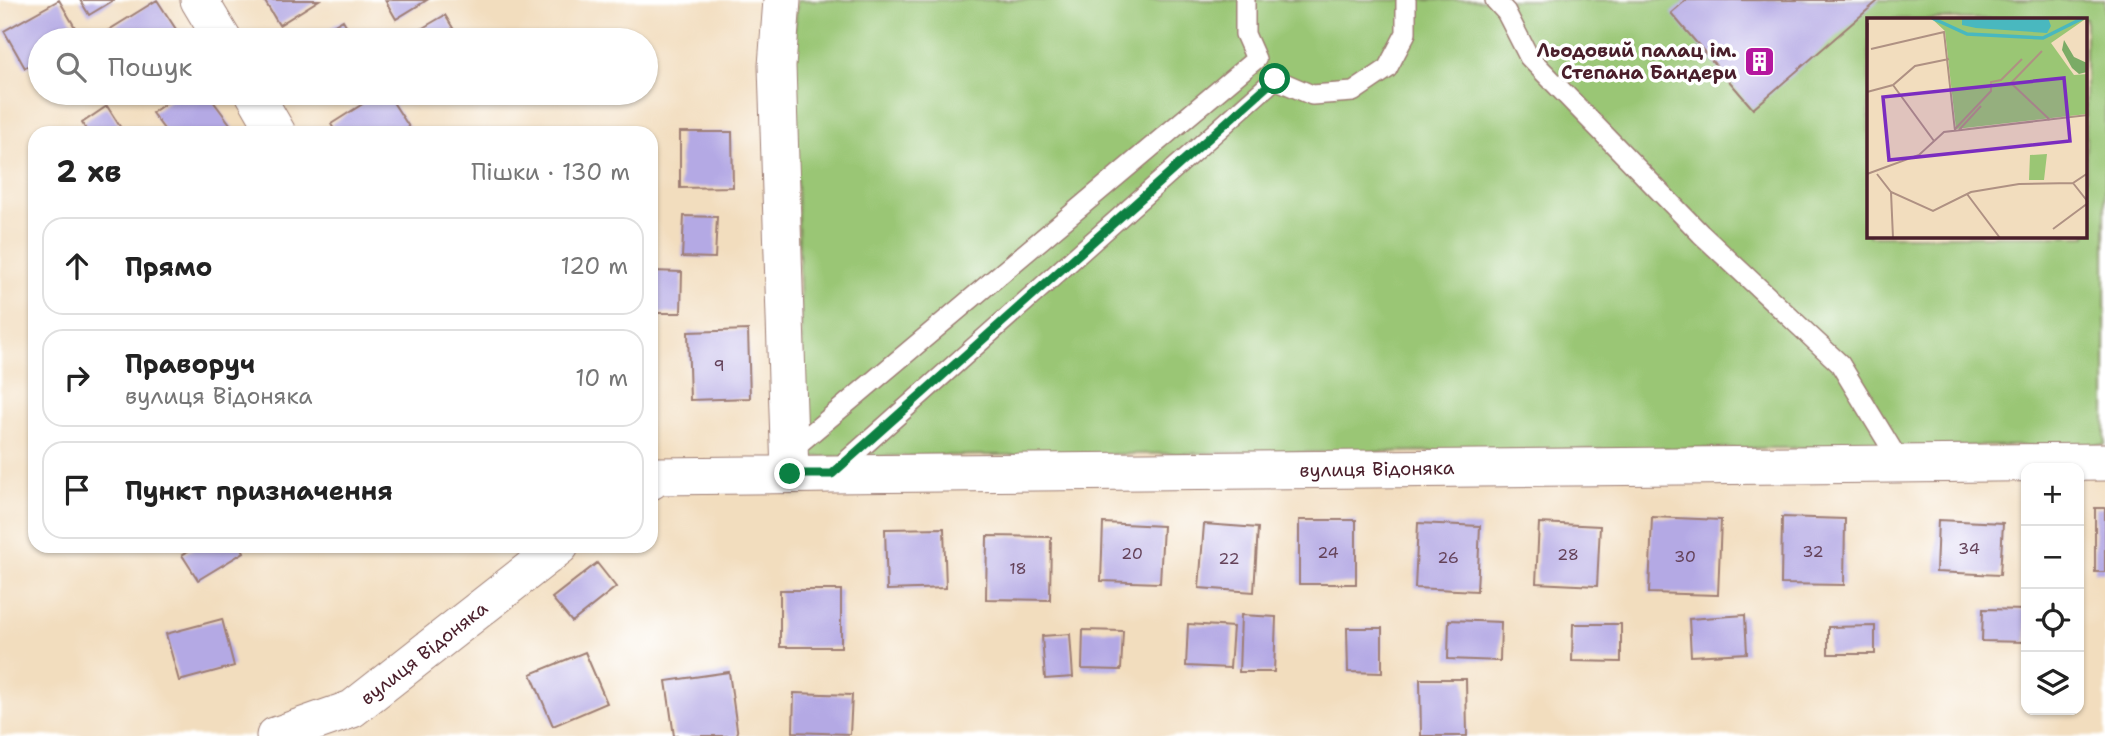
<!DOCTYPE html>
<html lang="uk">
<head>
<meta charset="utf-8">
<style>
	:root { --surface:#fff; --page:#f6f6f6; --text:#222; --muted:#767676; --line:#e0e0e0 }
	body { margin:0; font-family:"Shantell Sans",sans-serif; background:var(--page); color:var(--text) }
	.controls { position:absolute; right:21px; bottom:21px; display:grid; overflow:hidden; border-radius:14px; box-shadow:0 2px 5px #0004 }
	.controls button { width:63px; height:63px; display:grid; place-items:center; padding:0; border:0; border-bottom:2px solid var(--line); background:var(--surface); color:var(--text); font:35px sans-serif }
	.stop { position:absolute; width:21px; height:21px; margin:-16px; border:5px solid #0b8043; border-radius:50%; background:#fff }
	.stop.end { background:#0b8043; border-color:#fff; box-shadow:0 2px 7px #0008 }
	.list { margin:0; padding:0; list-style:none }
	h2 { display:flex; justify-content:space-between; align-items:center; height:91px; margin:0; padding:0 28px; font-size:30px }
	h2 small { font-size:23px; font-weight:400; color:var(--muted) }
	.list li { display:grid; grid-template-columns:46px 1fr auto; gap:21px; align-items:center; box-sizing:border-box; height:98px; margin:0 14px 14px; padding:0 14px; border:2px solid var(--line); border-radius:21px }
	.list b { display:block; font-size:26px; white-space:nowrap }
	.list p { margin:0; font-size:23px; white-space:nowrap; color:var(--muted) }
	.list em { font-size:23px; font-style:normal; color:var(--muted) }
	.icon { flex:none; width:38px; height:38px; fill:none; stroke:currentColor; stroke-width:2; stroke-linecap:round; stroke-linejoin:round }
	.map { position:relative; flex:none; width:2105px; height:736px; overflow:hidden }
	.search { position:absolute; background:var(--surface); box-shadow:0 2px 5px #0004; left:28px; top:28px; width:630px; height:77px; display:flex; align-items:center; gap:18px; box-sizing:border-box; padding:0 24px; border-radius:38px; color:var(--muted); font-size:26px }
	.panel { position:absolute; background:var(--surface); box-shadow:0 2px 5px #0004; left:28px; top:126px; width:630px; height:427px; border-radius:21px }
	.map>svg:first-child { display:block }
	.green { fill:#9ac674; stroke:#727250; stroke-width:2; fill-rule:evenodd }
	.building { fill:#b4a9e4 }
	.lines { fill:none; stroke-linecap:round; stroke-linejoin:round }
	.lane-casing { stroke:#9e7e74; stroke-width:22 }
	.street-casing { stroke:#9e7e74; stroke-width:39 }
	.lane { stroke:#fff; stroke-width:19 }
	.street { stroke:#fff; stroke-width:37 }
	.route { stroke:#0b8043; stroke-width:9 }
	.labels { text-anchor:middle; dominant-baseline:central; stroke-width:7; stroke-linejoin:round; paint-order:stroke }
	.number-label { font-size:16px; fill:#644259 }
	.poi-label { font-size:19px; font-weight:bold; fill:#4a1f2b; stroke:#fff; text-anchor:end }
	.street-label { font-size:19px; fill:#4a1f2b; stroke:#fff }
	.inset-river { fill:none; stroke:#49b8bf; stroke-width:3.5 }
	.inset-road { fill:none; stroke:#af9183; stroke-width:2 }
	.view { fill:#7b2cbf; fill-opacity:0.15; stroke:#7b2cbf; stroke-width:3.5 }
	.inset-edge { fill:none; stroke:#4a1f2b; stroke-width:3.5 }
</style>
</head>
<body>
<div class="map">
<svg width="2105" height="736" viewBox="0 0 2105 736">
	<rect width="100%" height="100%" fill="#fff"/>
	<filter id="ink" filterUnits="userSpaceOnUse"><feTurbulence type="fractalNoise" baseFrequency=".0143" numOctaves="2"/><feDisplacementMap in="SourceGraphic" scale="14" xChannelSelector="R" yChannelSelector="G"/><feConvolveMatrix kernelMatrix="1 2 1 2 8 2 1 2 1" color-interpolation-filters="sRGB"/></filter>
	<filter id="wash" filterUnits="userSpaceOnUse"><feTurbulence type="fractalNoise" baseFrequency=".00686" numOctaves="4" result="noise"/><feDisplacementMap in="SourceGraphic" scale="28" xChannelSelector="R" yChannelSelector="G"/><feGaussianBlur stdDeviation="1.57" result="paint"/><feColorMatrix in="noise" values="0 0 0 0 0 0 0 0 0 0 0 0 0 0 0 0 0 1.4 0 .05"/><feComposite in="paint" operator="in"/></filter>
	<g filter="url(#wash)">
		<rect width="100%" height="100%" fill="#f2ddbe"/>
		<path class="green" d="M797 0H2105V445L805 457 793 54ZM1869 19H2086V236H1869Z"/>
		<g id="blocks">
			<path class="building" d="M59 0 80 36 73 40H40V60L25 68 4 31Z
				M80 0H114L89 15Z
				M157 0 183 40H98L96 38Z
				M264 0H319L279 25Z
				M385 0H427L396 19Z
				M1686 0H1879L1753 109 1671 13Z
				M445 15 459 38 402 40Z
				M343 20 355 40H310Z
				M180 93H207L233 128 226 133H167L152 113Z
				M380 93H387L413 133H336L331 124Z
				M107 106 124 133H88L82 123Z
				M680 132H732L733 187 680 188Z
				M684 216 717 217 715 258 682 257Z
				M651 271 682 272 681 313H651Z
				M748 330 750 398 690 400 688 332Z
				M2095 508H2105V572H2095Z
				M1652 517 1721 520 1718 595 1649 593Z
				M1782 517 1845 519 1844 585 1781 584Z
				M1299 520H1356V584H1299Z
				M1938 520 2003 523 2000 575 1936 572Z
				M1103 523 1163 526 1160 583 1101 581Z
				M1418 523 1480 526 1477 591 1415 588Z
				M1539 523 1600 526 1597 586 1536 583Z
				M1204 524 1258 528 1254 592 1199 588Z
				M944 528 946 588 887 590 885 529Z
				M987 536 1051 537 1050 600 986 599Z
				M197 546H241L244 552 198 580 182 555Z
				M597 563 616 587 572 622 552 598Z
				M780 590H841V647H780Z
				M1983 609 2026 610V642L1982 641Z
				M1241 615 1276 617 1274 672H1239Z
				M1745 615 1747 653 1691 656 1689 619Z
				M222 619 234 666 179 681 166 634Z
				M1449 620 1501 622 1500 661 1448 659Z
				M1188 624 1233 627 1230 668 1186 666Z
				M1573 624H1621V662L1572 661Z
				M1875 626V654H1828V627Z
				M1347 628H1382V673L1348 672Z
				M1083 630 1123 631 1121 670 1082 669Z
				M1070 634 1073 677 1045 679 1042 636Z
				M585 652 607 703 553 726 531 674Z
				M729 672 738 736H674L666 681Z
				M1420 679H1466L1467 736H1421Z
				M794 693 852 695 850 734 793 732Z"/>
		</g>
	</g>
	<g filter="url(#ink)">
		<use href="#blocks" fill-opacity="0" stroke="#9e7e74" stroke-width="2"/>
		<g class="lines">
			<defs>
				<path id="lane" d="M1495 0 1506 12 1529 57 1701 234 1840 364 1901 464
					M789 452 1256 59 1245 34V0
					M834 472 1275 79 1312 95 1353 92 1387 69 1406 33V0"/>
				<path id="street" d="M199 0 223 40
					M782 0 777 66 790 474
					M254 93 277 133
					M651 481 658 476 832 474 2105 462
					M275 736 352 709 560 546"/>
			</defs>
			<use href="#lane" class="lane-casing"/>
			<use href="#street" class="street-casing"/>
			<use href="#lane" class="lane"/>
			<use href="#street" class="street"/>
		</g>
	</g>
	<g class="lines" filter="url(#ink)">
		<path class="route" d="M790 474H832L1275 79"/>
	</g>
	<defs>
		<symbol id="building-square" viewBox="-11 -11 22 22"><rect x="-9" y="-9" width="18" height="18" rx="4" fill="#b5179e" stroke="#fff"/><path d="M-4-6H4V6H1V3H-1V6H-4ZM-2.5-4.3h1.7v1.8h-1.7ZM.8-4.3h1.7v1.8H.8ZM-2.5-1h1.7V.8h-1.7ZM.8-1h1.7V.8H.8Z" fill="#fff"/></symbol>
	</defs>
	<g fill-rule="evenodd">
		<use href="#building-square" x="1742" y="44" width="35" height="35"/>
	</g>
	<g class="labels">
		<g class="number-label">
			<text x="719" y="365">9</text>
			<text x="1969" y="548">34</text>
			<text x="1813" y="551">32</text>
			<text x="1328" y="552">24</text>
			<text x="1132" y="553">20</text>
			<text x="1568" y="554">28</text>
			<text x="1685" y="556">30</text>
			<text x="1448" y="557">26</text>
			<text x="1229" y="558">22</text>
			<text x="1018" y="568">18</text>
		</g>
		<g class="poi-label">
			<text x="1737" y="50">Льодовий палац ім.<tspan x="1737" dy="22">Степана Бандери</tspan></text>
		</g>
		<g class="street-label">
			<text transform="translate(1377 469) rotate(-1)">вулиця Відоняка</text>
			<text transform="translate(424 653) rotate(-38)">вулиця Відоняка</text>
		</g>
	</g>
	<g transform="translate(1867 18)">
		<rect width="220" height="220" fill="#f2ddbe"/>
		<path d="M64 0H220L184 25 207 57 220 56V96L89 111 78 13ZM180 136 177 162H162L163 137Z" fill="#9ac674"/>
		<path d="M197 22 207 39 220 45V54L212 56 205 50 195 32Z" fill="#7bab66"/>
		<path d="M95 0H181L184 8 180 15 109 10 95 7Z" fill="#49b8bf"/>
		<path class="inset-river" d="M65 0 100 16 176 20 216 0"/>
		<path class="inset-road" d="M4 31 77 14 88 113M0 63 1 5M144 65 183 102M136 66 144 65 175 33M26 67 67 123M0 74 26 67 48 48 82 41M88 111 124 73V64L134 62 155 41M92 112 114 88M0 156 52 137 77 114 221 97M10 156 24 174 66 193 104 174 152 166 206 165 221 155M206 165 221 184M24 174 26 220M100 176 133 220M186 211 221 185"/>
		<path class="view" d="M197 60 203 123 22 142 16 79Z"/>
		<rect width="220" height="220" class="inset-edge"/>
	</g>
</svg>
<div class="controls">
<button>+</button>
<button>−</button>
<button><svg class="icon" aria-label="locate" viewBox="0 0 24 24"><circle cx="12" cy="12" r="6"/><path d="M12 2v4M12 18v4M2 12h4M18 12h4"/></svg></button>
<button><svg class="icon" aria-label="layers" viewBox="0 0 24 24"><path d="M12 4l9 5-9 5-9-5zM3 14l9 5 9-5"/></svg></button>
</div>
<div class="stop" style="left:1275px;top:79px"></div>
<div class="stop end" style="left:790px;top:474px"></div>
<div class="search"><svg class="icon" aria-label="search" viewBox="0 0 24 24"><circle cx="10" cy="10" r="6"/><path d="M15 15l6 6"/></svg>Пошук</div>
<section class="panel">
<h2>2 хв<small>Пішки · 130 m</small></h2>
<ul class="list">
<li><svg class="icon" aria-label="ahead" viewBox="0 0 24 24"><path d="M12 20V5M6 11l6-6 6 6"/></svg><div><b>Прямо</b></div><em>120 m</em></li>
<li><svg class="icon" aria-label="right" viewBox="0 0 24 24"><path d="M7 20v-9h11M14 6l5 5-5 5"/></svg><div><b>Праворуч</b><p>вулиця Відоняка</p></div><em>10 m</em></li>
<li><svg class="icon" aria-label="arrive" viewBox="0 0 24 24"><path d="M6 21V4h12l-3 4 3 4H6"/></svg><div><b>Пункт призначення</b></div></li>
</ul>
</section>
</div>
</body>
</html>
